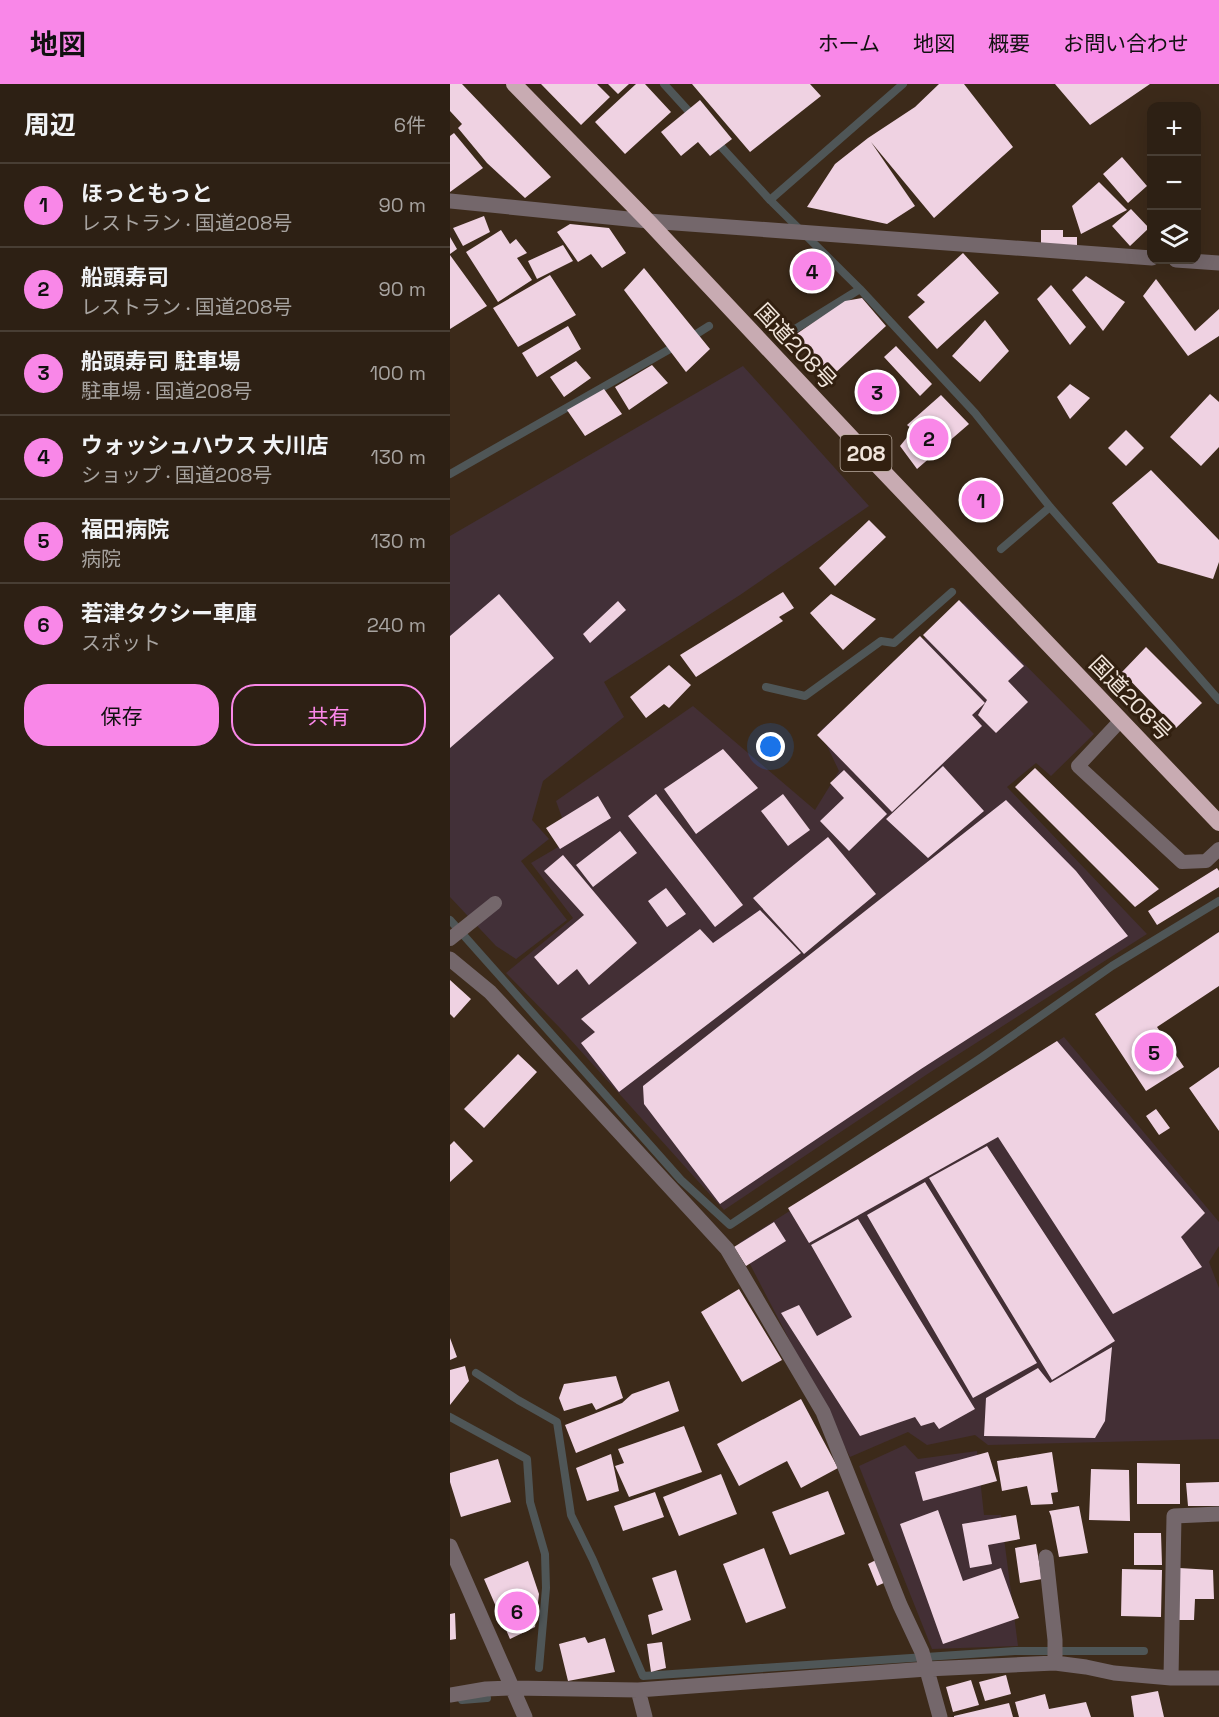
<!DOCTYPE html>
<html lang="ja">
<head>
<meta charset="utf-8">
<style>
	:root { --surface:#2d2014; --page:#35281d; --text:#f1f3f6; --muted:#a7a3a0; --line:#483e34; --accent:#f987e8 }
	body { margin:0; font-family:"Space Grotesk","Noto Sans JP",sans-serif; background:var(--page); color:var(--text) }
	.controls { position:absolute; right:18px; top:18px; display:grid; overflow:hidden; border-radius:12px; box-shadow:0 6px 24px #0002 }
	.controls button { width:54px; height:54px; display:grid; place-items:center; padding:0; border:0; border-bottom:2px solid var(--line); background:var(--surface); color:var(--text); font:30px sans-serif }
	.you { position:absolute; left:321px; top:663px; width:21px; height:21px; margin:-15px; border:4px solid #fff; border-radius:50%; background:#1a73e8; box-shadow:0 0 0 9px #1a73e833 }
	.badge { display:grid; place-items:center; width:39px; height:39px; border-radius:50%; background:var(--accent); color:#111; font-size:20px; font-weight:700 }
	.pin { position:absolute; translate:-50% -50%; border:3px solid #fff; box-shadow:0 2px 6px #0006 }
	.list { margin:0; padding:0; list-style:none }
	h2 { display:flex; justify-content:space-between; align-items:center; height:78px; margin:0; padding:0 24px; font-size:26px }
	h2 small { font-size:20px; font-weight:400; color:var(--muted) }
	.list li { display:grid; grid-template-columns:39px 1fr auto; gap:18px; align-items:center; box-sizing:border-box; height:84px; padding:0 24px; border-top:2px solid var(--line) }
	.list b { display:block; font-size:22px; white-space:nowrap }
	.list p { margin:0; font-size:20px; white-space:nowrap; color:var(--muted) }
	.list em { font-size:20px; font-style:normal; color:var(--muted) }
	.actions { display:flex; gap:12px; padding:18px 24px }
	.actions a { flex:1; padding:14px 0; border:2px solid var(--accent); border-radius:24px; text-align:center; font-size:21px; color:var(--accent) }
	.actions .main { background:var(--accent); color:#111 }
	.icon { flex:none; width:33px; height:33px; fill:none; stroke:currentColor; stroke-width:2; stroke-linecap:round; stroke-linejoin:round }
	.map { position:relative; flex:none; width:769px; height:1633px; overflow:hidden }
	header { display:flex; align-items:center; gap:36px; box-sizing:border-box; height:84px; padding:0 30px; background:var(--accent); color:#111 }
	header strong { font-size:28px }
	nav { display:flex; gap:33px; margin-inline-start:auto; font-size:21px }
	main { display:flex }
	aside { flex:1; background:var(--surface) }
	.map>svg:first-child { display:block }
	.commercial { fill:#423038 }
	.industrial { fill:#432f35 }
	.lines { fill:none; stroke-linecap:round; stroke-linejoin:round }
	.stream { stroke:#4f5657; stroke-width:8 }
	.building { fill:#efd2e2 }
	.service { stroke:#74676b; stroke-width:14 }
	.minor { stroke:#74676b; stroke-width:15 }
	.trunk { stroke:#c8abb2; stroke-width:16 }
	.labels { text-anchor:middle; dominant-baseline:central; stroke-width:6; stroke-linejoin:round; paint-order:stroke }
	.shield { fill:#322010; stroke:#b8aa9e; stroke-width:1.5 }
	.shield-label { font-size:21px; font-weight:bold; fill:#f1e5db }
	.street-label { font-size:22px; fill:#f1e5db; stroke:#322010 }
</style>
</head>
<body>
<header>
<strong>地図</strong>
<nav><a>ホーム</a><a>地図</a><a>概要</a><a>お問い合わせ</a></nav>
</header>
<main>
<aside>
<h2>周辺<small>6件</small></h2>
<ul class="list">
<li><span class="badge">1</span><div><b>ほっともっと</b><p>レストラン · 国道208号</p></div><em>90 m</em></li>
<li><span class="badge">2</span><div><b>船頭寿司</b><p>レストラン · 国道208号</p></div><em>90 m</em></li>
<li><span class="badge">3</span><div><b>船頭寿司 駐車場</b><p>駐車場 · 国道208号</p></div><em>100 m</em></li>
<li><span class="badge">4</span><div><b>ウォッシュハウス 大川店</b><p>ショップ · 国道208号</p></div><em>130 m</em></li>
<li><span class="badge">5</span><div><b>福田病院</b><p>病院</p></div><em>130 m</em></li>
<li><span class="badge">6</span><div><b>若津タクシー車庫</b><p>スポット</p></div><em>240 m</em></li>
</ul>
<div class="actions"><a class="main">保存</a><a>共有</a></div>
</aside>
<div class="map">
<svg width="769" height="1633" viewBox="0 0 769 1633">
	<rect width="100%" height="100%" fill="#3c2a1a"/>
	<path class="commercial" d="M293 282 419 422 290 511 154 598 174 633 93 697 82 736 99 755 71 777 117 836 66 875 46 862 0 813V452Z"/>
	<path class="industrial" d="M514 519 644 650 601 692 586 679 557 703 697 850 479 989 274 1126 110 944 56 889 123 834 81 779 120 756 106 717 243 622 365 726 389 687 370 647Z
		M614 953 769 1138V1162L759 1178 769 1204V1355L538 1361 525 1351 477 1361 458 1348 400 1373 289 1159Z
		M455 1361 468 1375 527 1367 534 1431H551L568 1562 482 1565 409 1382Z"/>
	<g class="lines">
		<path class="stream" d="M214 0 244 33
			M265 56 320 116 410 205
			M320 116 453 0
			M342 247 410 205 525 329 600 423 769 616
			M240 254 259 242
			M0 390 227 261
			M551 465 600 423
			M316 603 355 612 431 557 444 559 502 508
			M0 836 231 1096 280 1141 532 973 662 882 769 817
			M26 1289 68 1316 107 1338 121 1431 143 1476 193 1592 565 1567H694
			M0 1333 77 1375 80 1418 95 1470 96 1504 89 1584
			M12 1616 37 1614"/>
	</g>
	<path class="building" d="M0 0H12L101 93 75 114 37 79 8 44 12 40 0 27Z
		M91 0H147L160 13 131 41Z
		M158 0H179L168 10Z
		M186 0H195L221 28 175 70 145 38Z
		M242 0H360L371 12 300 68Z
		M489 0H514L563 63 484 134 421 58 465 122 437 140 357 123 385 80 418 54 465 23Z
		M605 0H700L640 41Z
		M250 16 282 55 260 72 248 58 231 72 211 48Z
		M4 49 33 84 0 108V52Z
		M672 73 697 102 678 119 653 90Z
		M649 98 677 126 631 150 622 122Z
		M681 125 699 144 680 162 662 142Z
		M34 132 40 148 13 162 3 144Z
		M120 140 159 144 176 169 152 184 141 170 128 178 107 148Z
		M51 146 60 160 66 155 77 169 67 174 82 196 48 218 16 168Z
		M591 146H613V153H627V165H591Z
		M0 153 7 165 0 170Z
		M113 161 123 177 87 195 78 177Z
		M358 166 382 194 367 205 342 180Z
		M513 169 549 209 487 265 458 233 475 218 467 211Z
		M0 171 37 222 0 245Z
		M194 184 260 265 236 288 174 206Z
		M100 191 126 231 68 263 43 224Z
		M636 192 675 218 653 247 622 206Z
		M706 195 745 247 769 225V252L738 272 693 212Z
		M601 201 636 243 620 261 587 215Z
		M412 214 436 242 383 291 342 253 395 217Z
		M535 236 559 267 530 298 502 272Z
		M118 242 131 265 87 293 72 269Z
		M446 262 482 300 470 312 434 273Z
		M126 277 141 294 114 313 100 293Z
		M202 281 218 299 179 326 165 303Z
		M620 300 640 314 620 335 607 313Z
		M154 305 172 330 135 352 117 326Z
		M760 310 769 318V363L751 382 720 353Z
		M491 311 519 340 467 385 450 362 463 346 457 341Z
		M676 346 694 364 676 382 658 364Z
		M701 386 769 456V478L763 495 708 479 662 419Z
		M528 406 543 419 534 428 518 413Z
		M419 436 436 453 385 502 369 484Z
		M333 508 344 524 329 533 333 537 246 593 230 571Z
		M49 510 104 574 0 664V552Z
		M381 510 426 535 393 566 360 529Z
		M509 516 574 582 558 597 578 618 546 649 528 631 537 616 473 551Z
		M168 517 176 526 140 559 133 550Z
		M470 552 535 619 522 631 532 642 442 728 367 651Z
		M696 563 752 619 726 644 672 588Z
		M219 581 241 601 219 624 214 620 196 634 180 613Z
		M273 665 308 704 246 750 214 705Z
		M493 682 534 727 478 774 436 735Z
		M585 684 709 805 685 823 565 703Z
		M394 686 437 730 399 767 370 737 394 714 380 699Z
		M206 710 293 821 265 843 178 732Z
		M333 710 360 746 338 762 311 727Z
		M148 712 161 734 110 765 96 744Z
		M556 716 626 787 678 852 471 985 270 1120 194 1020 193 1002Z
		M170 747 187 769 143 803 126 781Z
		M378 753 426 810 354 870 303 814Z
		M113 771 187 859 139 901 127 885 108 901 84 873 134 831 94 787Z
		M767 784 769 787V803L707 841 698 827Z
		M216 804 236 830 217 843 198 817Z
		M310 826 351 869 169 1008 131 959 145 948 131 935 250 845 263 859Z
		M769 848V902L707 943 734 983 696 1007 645 930Z
		M0 896 21 915 4 934 0 930Z
		M607 957 755 1129 731 1153 752 1183 663 1230 548 1053 359 1159 338 1124Z
		M68 970 87 988 34 1044 14 1025Z
		M769 983V1047L739 1004Z
		M706 1025 720 1044 709 1051 696 1032Z
		M4 1057 23 1077 0 1098V1061Z
		M537 1062 665 1257 602 1296 479 1094Z
		M475 1098 587 1279 523 1314 417 1131Z
		M408 1135 525 1325 489 1345 484 1338 471 1342 465 1333 410 1352 331 1229 349 1221 367 1252 402 1233 361 1161Z
		M324 1138 336 1157 296 1182 284 1163Z
		M289 1205 332 1276 292 1298 251 1228Z
		M0 1254 7 1273 0 1276Z
		M662 1263 655 1337 645 1354 534 1352 536 1314 588 1284 600 1299Z
		M15 1282 19 1297 0 1321V1286Z
		M166 1292 173 1314 146 1326 142 1319 114 1327 109 1314 114 1300Z
		M219 1297 229 1327 126 1369 115 1341 172 1319 182 1310Z
		M351 1315 388 1384 351 1404 337 1377 289 1402 267 1360Z
		M234 1342 252 1388 179 1413 165 1382 174 1379 168 1365Z
		M538 1368 547 1397 473 1417 465 1388Z
		M602 1368 608 1408 601 1409 603 1420 581 1421 577 1402 552 1407 547 1377Z
		M161 1370 169 1407 137 1417 126 1384Z
		M48 1375 61 1418 11 1433 0 1398V1389Z
		M687 1379 730 1380V1420H687Z
		M641 1385 679 1386 680 1437 639 1436Z
		M271 1390 287 1430 229 1452 213 1413Z
		M769 1398V1422H738L736 1399Z
		M378 1407 395 1450 340 1471 322 1428Z
		M205 1408 214 1433 173 1447 164 1422Z
		M629 1422 638 1469 609 1473 601 1432 599 1427Z
		M488 1426 513 1497 551 1484 569 1534 493 1560 450 1440Z
		M566 1431 570 1455 538 1461 542 1480 520 1484 512 1440Z
		M684 1449H711L712 1481H684Z
		M586 1460 592 1495 570 1499 565 1464Z
		M314 1464 336 1524 296 1539 273 1480Z
		M426 1476 436 1498 427 1502 418 1480Z
		M78 1477 89 1510 85 1543 60 1555 34 1495Z
		M729 1484 763 1486 764 1515H745L744 1536H727Z
		M672 1485 712 1486 711 1533 671 1532Z
		M226 1486 241 1536 202 1551 198 1531 213 1526 202 1494Z
		M5 1529 6 1555 0 1556V1530Z
		M135 1553 138 1559 155 1554 165 1588 118 1597 109 1560Z
		M212 1558 216 1584 201 1588 197 1560Z
		M556 1591 561 1610 535 1617 529 1598Z
		M521 1596 529 1621 503 1628 496 1603Z
		M708 1607 714 1633H684L681 1612Z
		M595 1610 599 1625 636 1618 641 1633H569L565 1618Z
		M559 1619 563 1633H504V1632Z"/>
	<g class="lines">
		<path class="service" d="M671 636 628 682 732 778 756 777 769 765
			M0 855 45 819"/>
		<path class="minor" d="M0 117 198 137 702 174
			M726 176 769 179
			M0 875 40 908 277 1165 373 1328 450 1521 472 1568 490 1633
			M0 1462 75 1633
			M596 1473 605 1556V1579
			M721 1594 724 1432 769 1430
			M188 1606 195 1633
			M0 1611 36 1605 63 1604 188 1606 477 1585 605 1579 636 1583 664 1589 721 1594H769"/>
		<path class="trunk" d="M64 0 198 137 429 383 769 739"/>
	</g>
	<g class="labels">
		<rect class="shield" x="390.5" y="351" width="51" height="36" rx="4.5"/>
		<g class="shield-label">
			<text x="416" y="369">208</text>
		</g>
		<g class="street-label">
			<text transform="translate(346 262) rotate(47)">国道208号</text>
			<text transform="translate(681 614) rotate(46)">国道208号</text>
		</g>
	</g>
</svg>
<div class="controls">
<button>+</button>
<button>−</button>
<button><svg class="icon" aria-label="layers" viewBox="0 0 24 24"><path d="M12 4l9 5-9 5-9-5zM3 14l9 5 9-5"/></svg></button>
</div>
<div class="you"></div>
<div class="pin badge" style="left:531px;top:416px">1</div>
<div class="pin badge" style="left:479px;top:354px">2</div>
<div class="pin badge" style="left:427px;top:308px">3</div>
<div class="pin badge" style="left:362px;top:187px">4</div>
<div class="pin badge" style="left:704px;top:968px">5</div>
<div class="pin badge" style="left:67px;top:1527px">6</div>
</div>
</main>
</body>
</html>
